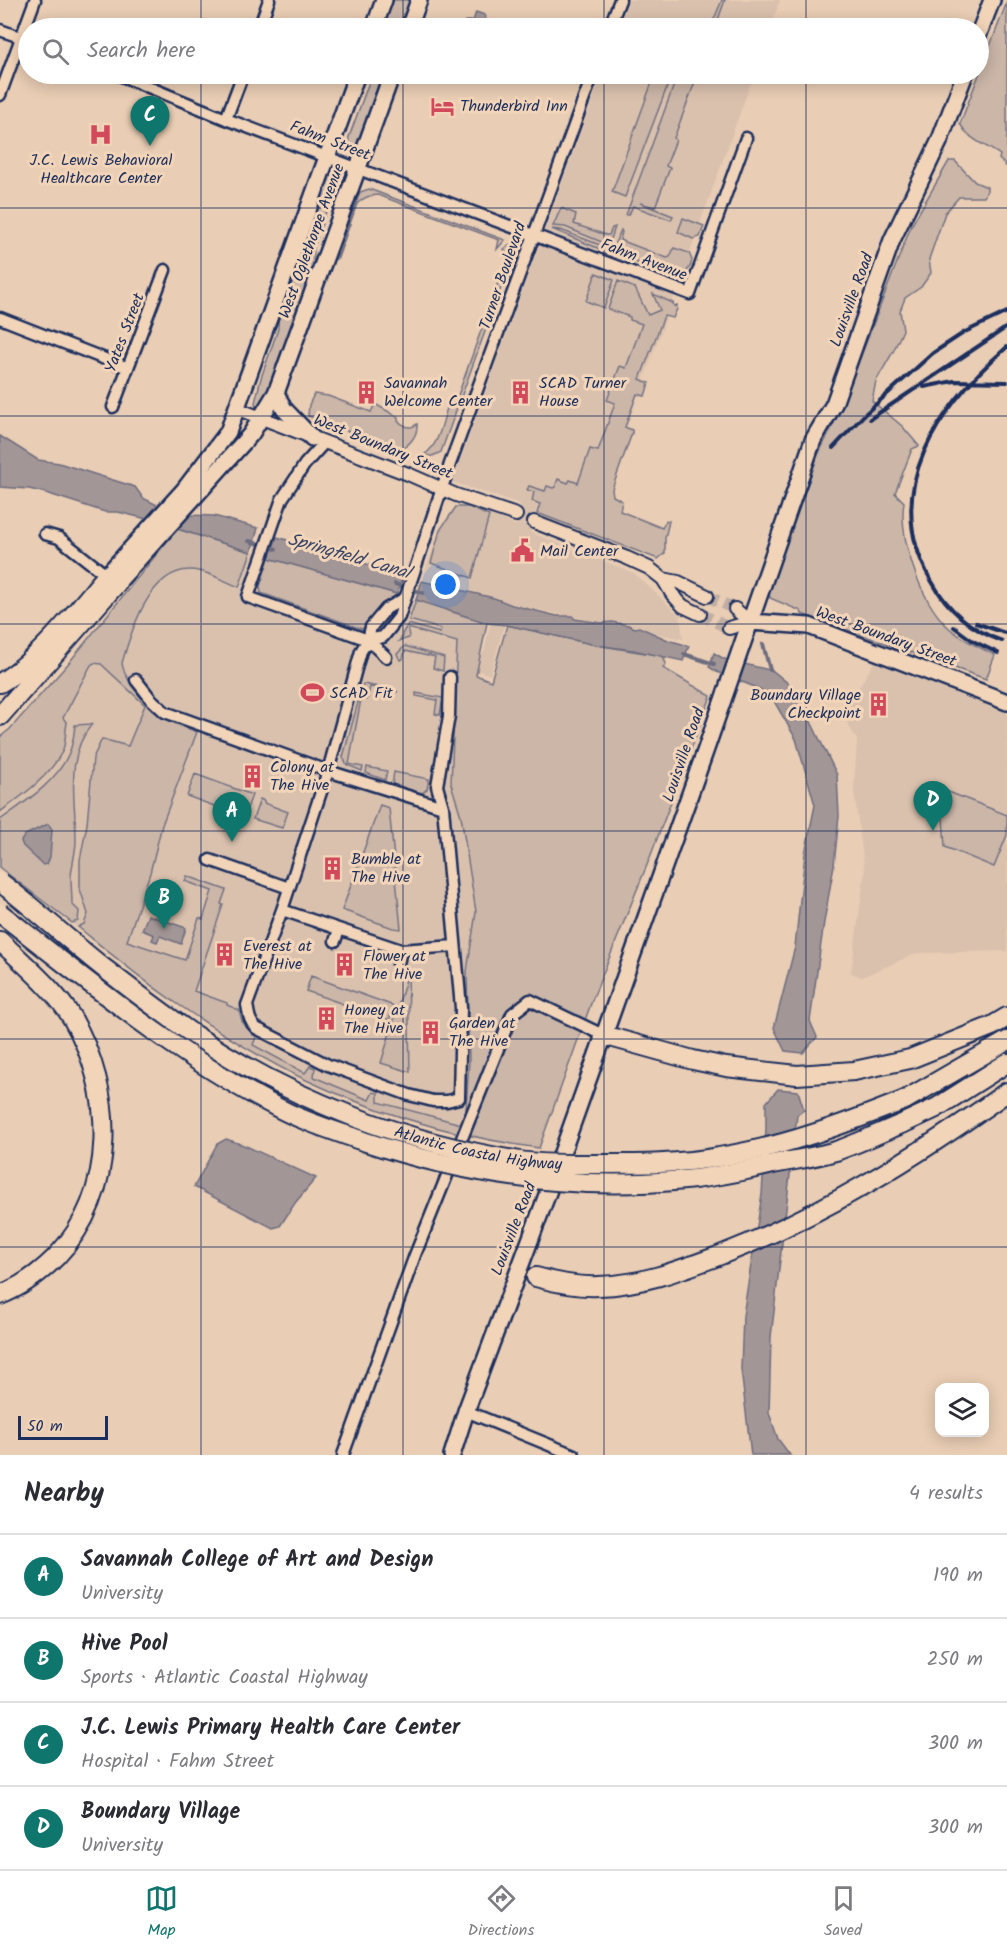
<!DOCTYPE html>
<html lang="en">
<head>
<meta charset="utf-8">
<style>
	:root { --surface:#fff; --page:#f2f2f3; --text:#2b2b33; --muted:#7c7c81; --line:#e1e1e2; --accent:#0f766e }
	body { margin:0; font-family:Kalam,sans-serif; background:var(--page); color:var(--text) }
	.controls { position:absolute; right:18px; bottom:18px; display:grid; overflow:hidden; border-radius:12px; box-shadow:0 3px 15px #0003 }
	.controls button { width:54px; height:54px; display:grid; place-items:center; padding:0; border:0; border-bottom:2px solid var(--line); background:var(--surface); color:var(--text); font:30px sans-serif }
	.scale { position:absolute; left:18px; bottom:15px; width:90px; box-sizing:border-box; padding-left:6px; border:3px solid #1b2f5e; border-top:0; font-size:16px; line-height:21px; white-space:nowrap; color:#1b2f5e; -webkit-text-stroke:4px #f2d4b8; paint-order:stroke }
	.you { position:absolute; left:446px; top:585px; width:21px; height:21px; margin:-15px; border:4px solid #fff; border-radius:50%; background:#1a73e8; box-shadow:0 0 0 9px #1a73e833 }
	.badge { display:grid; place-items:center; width:39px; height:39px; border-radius:50%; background:var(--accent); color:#fff; font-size:20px; font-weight:700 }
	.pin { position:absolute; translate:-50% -50px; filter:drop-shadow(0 2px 3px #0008) }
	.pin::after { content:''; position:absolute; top:32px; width:21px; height:18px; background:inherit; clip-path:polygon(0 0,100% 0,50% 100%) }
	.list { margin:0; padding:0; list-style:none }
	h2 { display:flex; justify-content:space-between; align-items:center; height:78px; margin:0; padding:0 24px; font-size:26px }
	h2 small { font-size:20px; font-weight:400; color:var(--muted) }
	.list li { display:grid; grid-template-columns:39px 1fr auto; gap:18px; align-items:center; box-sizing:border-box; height:84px; padding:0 24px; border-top:2px solid var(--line) }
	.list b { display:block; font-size:22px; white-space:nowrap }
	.list p { margin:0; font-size:20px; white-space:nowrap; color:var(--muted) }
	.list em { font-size:20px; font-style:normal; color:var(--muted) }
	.icon { flex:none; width:33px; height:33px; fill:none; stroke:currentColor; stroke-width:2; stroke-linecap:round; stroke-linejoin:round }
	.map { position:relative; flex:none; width:1007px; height:1455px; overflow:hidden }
	.search { position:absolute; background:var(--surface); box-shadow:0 3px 15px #0003; left:18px; right:18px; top:18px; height:66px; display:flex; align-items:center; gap:15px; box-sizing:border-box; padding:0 21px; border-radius:33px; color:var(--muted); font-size:22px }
	.sheet { height:414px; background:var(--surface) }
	nav { display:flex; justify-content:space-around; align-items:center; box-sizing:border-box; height:84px; border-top:2px solid var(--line); background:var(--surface); font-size:16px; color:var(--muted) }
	nav a { display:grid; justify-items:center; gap:3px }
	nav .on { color:var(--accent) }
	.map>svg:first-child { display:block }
	.built { fill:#dac1ae }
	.green { fill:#cbb6a8; stroke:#737283; stroke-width:1.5 }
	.water { fill:#a39696; stroke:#6d6d80; stroke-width:1.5 }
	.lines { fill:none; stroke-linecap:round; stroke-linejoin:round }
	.stream { stroke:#6d6d80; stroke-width:4 }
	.tertiary-tunnel { stroke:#c0ada3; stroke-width:12; stroke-dasharray:12 6; stroke-linecap:butt }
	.minor-casing { stroke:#1b2f5e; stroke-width:15 }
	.tertiary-casing { stroke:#1b2f5e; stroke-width:16 }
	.secondary-casing { stroke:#1b2f5e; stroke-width:20 }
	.motorway-casing { stroke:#1b2f5e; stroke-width:22 }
	.minor { stroke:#f2d4b8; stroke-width:10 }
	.tertiary { stroke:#f2d4b8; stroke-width:12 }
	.secondary { stroke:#f2d4b8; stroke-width:15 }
	.motorway { stroke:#f2d4b8; stroke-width:18 }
	.rail { stroke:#1b2f5e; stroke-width:4 }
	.motorway-bridge-casing { stroke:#1b2f5e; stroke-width:22; stroke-linecap:butt }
	.motorway-bridge { stroke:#f2d4b8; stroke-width:18 }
	.grid { fill:none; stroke:#1b2f5e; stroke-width:1.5; stroke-opacity:0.55 }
	.labels { text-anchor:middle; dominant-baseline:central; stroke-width:6; stroke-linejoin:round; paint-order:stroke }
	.poi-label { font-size:16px; fill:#1b2f5e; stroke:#f2d4b8; text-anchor:start }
	.street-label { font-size:16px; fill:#1b2f5e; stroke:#f2d4b8 }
	.water-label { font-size:18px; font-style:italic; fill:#364469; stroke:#f2d4b8 }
</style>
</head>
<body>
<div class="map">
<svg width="1007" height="1455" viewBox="0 0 1007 1455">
	<rect width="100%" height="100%" fill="#e9cdb4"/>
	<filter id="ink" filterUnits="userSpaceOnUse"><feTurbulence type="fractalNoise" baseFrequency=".0167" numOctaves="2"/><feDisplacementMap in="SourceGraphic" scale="12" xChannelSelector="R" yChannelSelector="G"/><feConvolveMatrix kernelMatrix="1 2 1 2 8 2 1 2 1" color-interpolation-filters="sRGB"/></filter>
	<g filter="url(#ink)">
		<path class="built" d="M629 0H780L770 28H618Z
			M602 74H754L590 528 537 509 530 532 634 573 680 616 683 639 510 604 490 675 479 671 457 690V677L484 652 496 598 422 579 440 530 455 506 469 505 515 525 520 504 452 482Z
			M177 529 397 594 458 615 451 784 461 816 476 912 467 971 469 1062 465 1136 372 1107 322 1088 271 1061 177 1004 0 868V737L10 729 74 656Z
			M875 661 1007 709V951L917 953 862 977 851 973 865 871 854 791 857 740 842 714Z"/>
		<path class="green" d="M391 0H412L401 28H381Z
			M722 0H725L715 28H701L703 22 712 24Z
			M1007 2V167L999 159 1000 155C985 144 970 141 960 124Z
			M372 74H385L360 139 356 148 348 145 349 137Z
			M655 74H672L625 197 612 192Z
			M678 74H698L674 138 676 140 666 166 670 168 655 207 640 203 673 216 671 220 633 206 629 215H626Z
			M949 161H955L975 182 987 187V191L984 197H959L945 213 929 259 931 273 921 287 905 298 900 311 903 330 893 352 876 381 872 401 902 426 919 446 912 449 895 493 904 502C898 538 921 601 947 626 961 639 978 647 995 655L986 679 802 614 801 611 770 598 769 592 818 455 839 413 911 226Z
			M330 176 335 177V185L314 247 313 268 265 397 256 407 255 403 261 378 278 329 279 306 323 183Z
			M369 189 505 240 497 249 499 240 378 195C369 196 363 197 357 204L338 258 336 259 360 192Z
			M561 208 576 214 574 224 606 235H609L612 228 615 227 609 245 565 227 553 226Z
			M683 218 704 226 700 237 693 239 678 232Z
			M552 229 561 230 603 246 602 250Z
			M621 230 622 232 620 240 667 258 670 257 674 248 689 253 692 260C691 267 687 273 680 276V274H677V277L675 276 618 256 615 243Z
			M511 244 514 248 513 255 441 452C436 454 431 459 425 454 441 443 442 419 449 403L457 398 506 260 505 257 508 255 504 249Z
			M596 273 614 280 604 308 586 301Z
			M618 281 635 288 648 315 660 310 653 294 673 303 674 306 677 305V309L673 318 664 316 640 379 649 383 645 396 637 394 625 427 632 430V433L612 489 613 496 622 501 620 511 662 528 666 521H669L665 538V553L658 559 537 513 540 504 532 501 534 492 527 490 529 486 545 491 547 486 553 488 555 487 558 479 568 483 570 480 578 483 590 449 598 451 615 403 607 400 620 366 626 368 642 324 630 320V317L608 309Z
			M314 394 328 396 371 412 375 404 398 417V421C405 426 410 430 417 424 418 437 409 445 399 451L308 416 309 405Z
			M456 507H469L489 516 472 578 431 563 440 530Z
			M177 529 251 552 239 587C224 581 205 570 190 570 149 570 131 632 122 663 123 671 127 678 132 685 152 715 163 720 197 732L162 825 150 873 127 941 185 960 199 918 203 919 212 891 185 881 187 876 226 890 221 904 223 905 194 991 227 1003V1005L239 1010 243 1024 256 1037 253 1045 305 1073 310 1066 315 1068 314 1077 369 1100 373 1092 378 1093V1102L465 1125 469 1061 467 971 476 912 461 816 451 784 457 642 408 628 409 638 399 641 403 636 402 634 408 624 440 633 441 629 409 620 416 600 487 623 476 675 491 681 507 625 596 645 663 656 666 664 663 668 711 696 649 860 593 998 539 1148C458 1137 378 1114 304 1079 261 1059 219 1032 179 1005 144 982 111 954 78 927L84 924 88 914 80 889V860L87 824 93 758 102 739 128 746 145 705 101 664 94 663 91 665 63 718 67 723C65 732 66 744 62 752 49 777 22 796 0 812V737L10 729 67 665Z
			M269 558 397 594 383 606 366 627 362 629 356 627 261 593 260 586Z
			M405 646 428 653V656L405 651 403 659 400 660 397 654Z
			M430 653 444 658 443 671 433 668 435 657 430 656Z
			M363 684 394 690 398 692 370 687 367 700 361 699 349 764 363 767 362 771 347 765 343 757Z
			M416 693 443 698 440 715 435 714 437 700 416 696Z
			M92 724C64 757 76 802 76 840 76 852 72 864 71 877 71 886 72 895 72 904L79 911 78 921 72 923 0 868V820C25 802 57 782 69 753 73 745 74 734 75 725Z
			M367 767 387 771 385 780 366 773Z
			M394 772 429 779 427 789 422 793 392 786Z
			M195 774 252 795 244 817 187 796Z
			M941 789 1007 815V835L994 867 945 847Z
			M260 799 264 801V803L288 812 282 828 253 819Z
			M380 805 389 808 401 929 393 928 342 910Z
			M408 973 410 1072 381 1063Z
			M311 976 394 1006 389 1020 306 991Z"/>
		<path class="water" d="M476 12 485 15 486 17C481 28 477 30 465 28L464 26 465 21H473Z
			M0 436 38 460 59 463 135 487 143 498 157 505 189 515 214 516 258 528 251 552 143 518 118 512H105L46 493 29 489 0 487Z
			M277 537 403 575 397 594 269 558Z
			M422 581 494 598 512 605 557 616H572L575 619 602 623 612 622 628 625 635 628 639 627 668 640 689 646 683 661 633 650 596 645 507 625 487 623 416 600Z
			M714 653 724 659 773 671 795 689 837 775 839 816 834 865 824 922 810 1021 817 1037 803 1053 785 1051 774 1028 795 947 805 854 815 805 796 739 774 701 760 689 717 672 709 667Z
			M48 824 52 829 50 857 47 864 43 865 23 846 21 841 25 835Z
			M162 913 167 915 166 921 186 928 181 944 160 936 157 942 152 940 154 935 142 930 148 915 159 919Z
			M778 1089 798 1091 804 1110 797 1115 771 1337 769 1413 778 1439 790 1455H751L741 1369 743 1316 762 1194 766 1129V1103Z
			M226 1139 246 1146 316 1178 295 1203 280 1226 273 1228 194 1187 217 1144Z"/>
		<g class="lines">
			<path class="stream" d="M249 541 276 549
				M395 584 423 593
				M763 644 770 670
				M684 654 714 664"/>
			<path class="tertiary-tunnel" d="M707 596 735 609
				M700 614 729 628"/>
			<defs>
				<path id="minor" d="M259 28 269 0
					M609 28 620 0
					M0 30 28 40
					M117 74 226 119 690 294 746 138
					M0 95 35 0
					M226 119 243 74
					M0 318 128 368
					M113 407 165 270
					M324 443 305 464 282 499 248 597 368 640 386 657
					M45 534 59 538 111 579
					M368 640 383 637 399 617 450 464 593 74
					M136 680 151 699 165 712 328 771 443 807 461 1008 459 1098 447 1101H433L409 1095 328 1065 256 1028C249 1021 249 1015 247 1005L282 910 328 771 361 651 368 640 371 627 386 609 405 598
					M443 807 437 786 449 716 450 677
					M210 860 289 888
					M282 910 401 950 455 946
					M335 941 339 930
					M398 964 401 950
					M466 1411 574 1455
					M343 1455 415 1255 512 1014 530 1000 603 1035"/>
				<path id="tertiary" d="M238 409 408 474 456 495 516 515
					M534 522 627 558 649 568 663 579 672 594 683 606 700 614
					M663 579 678 582 707 596
					M735 609 750 622
					M729 628 750 622"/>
				<path id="secondary" d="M374 28 384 0
					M409 28 419 0
					M978 36 992 0
					M276 393 284 409 312 438
					M107 575 184 490 228 432 357 74
					M117 583 251 434 276 393 392 74
					M750 622 809 626 1007 702
					M452 1455 466 1411 547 1195 706 749 813 440 834 404 892 240 939 142 965 74"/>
				<path id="motorway" d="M0 683C39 660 77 610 107 575
					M0 716 117 583
					M0 941C22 962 57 992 72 1018 115 1092 118 1192 56 1257 40 1273 21 1287 0 1295
					M603 1035 693 1060 726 1067 797 1075 854 1071 910 1059 992 1026 1007 1017
					M905 1100 1007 1041
					M904 1123 936 1108 1007 1063
					M536 1277C557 1283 578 1287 599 1286 641 1285 680 1270 718 1256 822 1216 917 1156 1007 1092"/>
			</defs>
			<use href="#minor" class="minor-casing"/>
			<use href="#tertiary" class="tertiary-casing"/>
			<use href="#secondary" class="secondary-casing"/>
			<use href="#motorway" class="motorway-casing"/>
			<use href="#minor" class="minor"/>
			<use href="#tertiary" class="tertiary"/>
			<use href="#secondary" class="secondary"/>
			<use href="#motorway" class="motorway"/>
			<path class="rail" d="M924 387 954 381 1007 382
				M870 419 1007 327
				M833 448 865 414 933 353 965 332 1007 312
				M976 623 1005 633
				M954 627 973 641 998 653
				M1002 641C970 630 947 609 931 580 879 491 939 406 1007 347"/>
			<defs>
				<g id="motorway-bridge">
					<path id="s1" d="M0 882C34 908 66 938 100 965 131 989 163 1014 196 1036 292 1100 406 1143 520 1161 546 1165 573 1164 600 1164 639 1164 680 1164 719 1157 783 1147 845 1124 905 1100"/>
					<path d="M0 913C88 981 173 1053 271 1104 299 1120 332 1130 363 1141 466 1175 576 1191 685 1180 715 1177 744 1171 773 1164 793 1160 816 1157 836 1151 859 1143 882 1132 904 1123"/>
				</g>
			</defs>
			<use href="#motorway-bridge" class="motorway-bridge-casing"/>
			<use href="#motorway-bridge" class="motorway-bridge"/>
		</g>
	</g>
	<path class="grid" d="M201 0V28M403 0V28M604 0V28M806 0V28M201 74V1455M403 74V1455M604 74V1455M806 74V1455M0 208H1007M0 416H1007M0 624H1007M0 831H1007M0 1039H1007M0 1247H1007"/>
	<defs>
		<symbol id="hotel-bare" viewBox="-9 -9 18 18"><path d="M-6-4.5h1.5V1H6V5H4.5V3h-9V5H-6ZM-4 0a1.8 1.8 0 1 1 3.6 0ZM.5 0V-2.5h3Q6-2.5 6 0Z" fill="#d1495b" stroke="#f2d4b8" stroke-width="2.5" paint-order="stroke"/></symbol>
		<symbol id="hospital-bare" viewBox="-9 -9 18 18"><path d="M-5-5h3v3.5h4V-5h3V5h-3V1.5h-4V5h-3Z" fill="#d1495b" stroke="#f2d4b8" stroke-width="2.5" paint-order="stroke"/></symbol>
		<symbol id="building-bare" viewBox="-9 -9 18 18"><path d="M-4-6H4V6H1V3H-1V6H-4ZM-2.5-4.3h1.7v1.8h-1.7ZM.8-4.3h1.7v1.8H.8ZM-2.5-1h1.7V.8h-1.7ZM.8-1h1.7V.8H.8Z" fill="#d1495b" stroke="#f2d4b8" stroke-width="2.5" paint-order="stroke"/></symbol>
		<symbol id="civic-bare" viewBox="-9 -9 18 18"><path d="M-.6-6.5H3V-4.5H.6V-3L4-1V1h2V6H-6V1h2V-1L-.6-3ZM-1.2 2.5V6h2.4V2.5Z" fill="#d1495b" stroke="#f2d4b8" stroke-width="2.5" paint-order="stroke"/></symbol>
		<symbol id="stadium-bare" viewBox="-9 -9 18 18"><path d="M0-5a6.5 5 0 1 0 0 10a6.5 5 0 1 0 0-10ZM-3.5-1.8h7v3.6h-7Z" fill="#d1495b" stroke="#f2d4b8" stroke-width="2.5" paint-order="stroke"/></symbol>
	</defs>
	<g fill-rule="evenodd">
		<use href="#hotel-bare" x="426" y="90" width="33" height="33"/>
		<use href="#hospital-bare" x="84" y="118" width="33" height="33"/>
		<use href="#building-bare" x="350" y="376" width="33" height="33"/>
		<use href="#building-bare" x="504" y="376" width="33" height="33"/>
		<use href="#civic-bare" x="506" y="534" width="33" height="33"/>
		<use href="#stadium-bare" x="296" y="676" width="33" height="33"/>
		<use href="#building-bare" x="862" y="688" width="33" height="33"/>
		<use href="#building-bare" x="236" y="760" width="33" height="33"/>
		<use href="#building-bare" x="316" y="852" width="33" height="33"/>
		<use href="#building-bare" x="208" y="938" width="33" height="33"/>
		<use href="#building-bare" x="328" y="948" width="33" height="33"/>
		<use href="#building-bare" x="310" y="1002" width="33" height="33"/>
		<use href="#building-bare" x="414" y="1016" width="33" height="33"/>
	</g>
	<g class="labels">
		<g class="poi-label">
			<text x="460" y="106">Thunderbird Inn</text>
			<text x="101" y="160" text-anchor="middle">J.C. Lewis Behavioral<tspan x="101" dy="18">Healthcare Center</tspan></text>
			<text x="384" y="383">Savannah<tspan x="384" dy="18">Welcome Center</tspan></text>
			<text x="539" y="383">SCAD Turner<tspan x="539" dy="18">House</tspan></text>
			<text x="540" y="551">Mail Center</text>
			<text x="330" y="693">SCAD Fit</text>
			<text x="861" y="695" text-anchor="end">Boundary Village<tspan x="861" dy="18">Checkpoint</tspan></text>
			<text x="270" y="767">Colony at<tspan x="270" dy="18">The Hive</tspan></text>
			<text x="351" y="859">Bumble at<tspan x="351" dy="18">The Hive</tspan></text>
			<text x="243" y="946">Everest at<tspan x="243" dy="18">The Hive</tspan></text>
			<text x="363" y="956">Flower at<tspan x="363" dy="18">The Hive</tspan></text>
			<text x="344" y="1010">Honey at<tspan x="344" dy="18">The Hive</tspan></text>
			<text x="449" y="1023">Garden at<tspan x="449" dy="18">The Hive</tspan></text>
		</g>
		<g class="street-label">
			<text transform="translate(330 141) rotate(21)">Fahm Street</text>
			<text transform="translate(312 241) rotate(-70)">West Oglethorpe Avenue</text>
			<text transform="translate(644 260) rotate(21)">Fahm Avenue</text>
			<text transform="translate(503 276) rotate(-71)">Turner Boulevard</text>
			<text transform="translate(852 300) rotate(-70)">Louisville Road</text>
			<text transform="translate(125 333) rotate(-69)">Yates Street</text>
			<text transform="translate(383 447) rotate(22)">West Boundary Street</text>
			<text transform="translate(886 637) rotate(20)">West Boundary Street</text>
			<text transform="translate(684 755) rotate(-71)">Louisville Road</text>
			<text stroke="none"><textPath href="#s1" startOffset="556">Atlantic Coastal Highway</textPath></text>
			<text transform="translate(514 1229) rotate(-69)">Louisville Road</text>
		</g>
		<g class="water-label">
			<text transform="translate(349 557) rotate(16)">Springfield Canal</text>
		</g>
	</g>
</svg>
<div class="controls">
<button><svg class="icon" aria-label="layers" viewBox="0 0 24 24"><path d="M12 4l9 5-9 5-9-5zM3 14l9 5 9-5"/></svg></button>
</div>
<div class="scale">50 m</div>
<div class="you"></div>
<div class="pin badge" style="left:232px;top:842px">A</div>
<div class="pin badge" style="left:164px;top:929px">B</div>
<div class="pin badge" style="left:150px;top:146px">C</div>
<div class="pin badge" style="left:933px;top:831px">D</div>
<div class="search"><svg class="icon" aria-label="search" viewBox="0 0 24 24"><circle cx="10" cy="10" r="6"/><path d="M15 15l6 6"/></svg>Search here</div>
</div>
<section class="sheet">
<h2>Nearby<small>4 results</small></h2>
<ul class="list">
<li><span class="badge">A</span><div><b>Savannah College of Art and Design</b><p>University</p></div><em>190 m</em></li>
<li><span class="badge">B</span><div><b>Hive Pool</b><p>Sports · Atlantic Coastal Highway</p></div><em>250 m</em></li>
<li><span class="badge">C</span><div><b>J.C. Lewis Primary Health Care Center</b><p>Hospital · Fahm Street</p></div><em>300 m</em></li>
<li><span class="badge">D</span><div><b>Boundary Village</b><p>University</p></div><em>300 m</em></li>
</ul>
</section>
<nav>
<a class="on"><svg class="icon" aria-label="map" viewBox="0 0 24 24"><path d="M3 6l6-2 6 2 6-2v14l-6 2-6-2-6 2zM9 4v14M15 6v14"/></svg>Map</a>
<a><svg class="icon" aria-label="directions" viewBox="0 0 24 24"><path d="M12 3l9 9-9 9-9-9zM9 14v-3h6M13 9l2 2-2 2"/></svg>Directions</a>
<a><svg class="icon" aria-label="saved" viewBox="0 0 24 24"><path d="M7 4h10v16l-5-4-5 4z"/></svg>Saved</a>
</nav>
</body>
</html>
